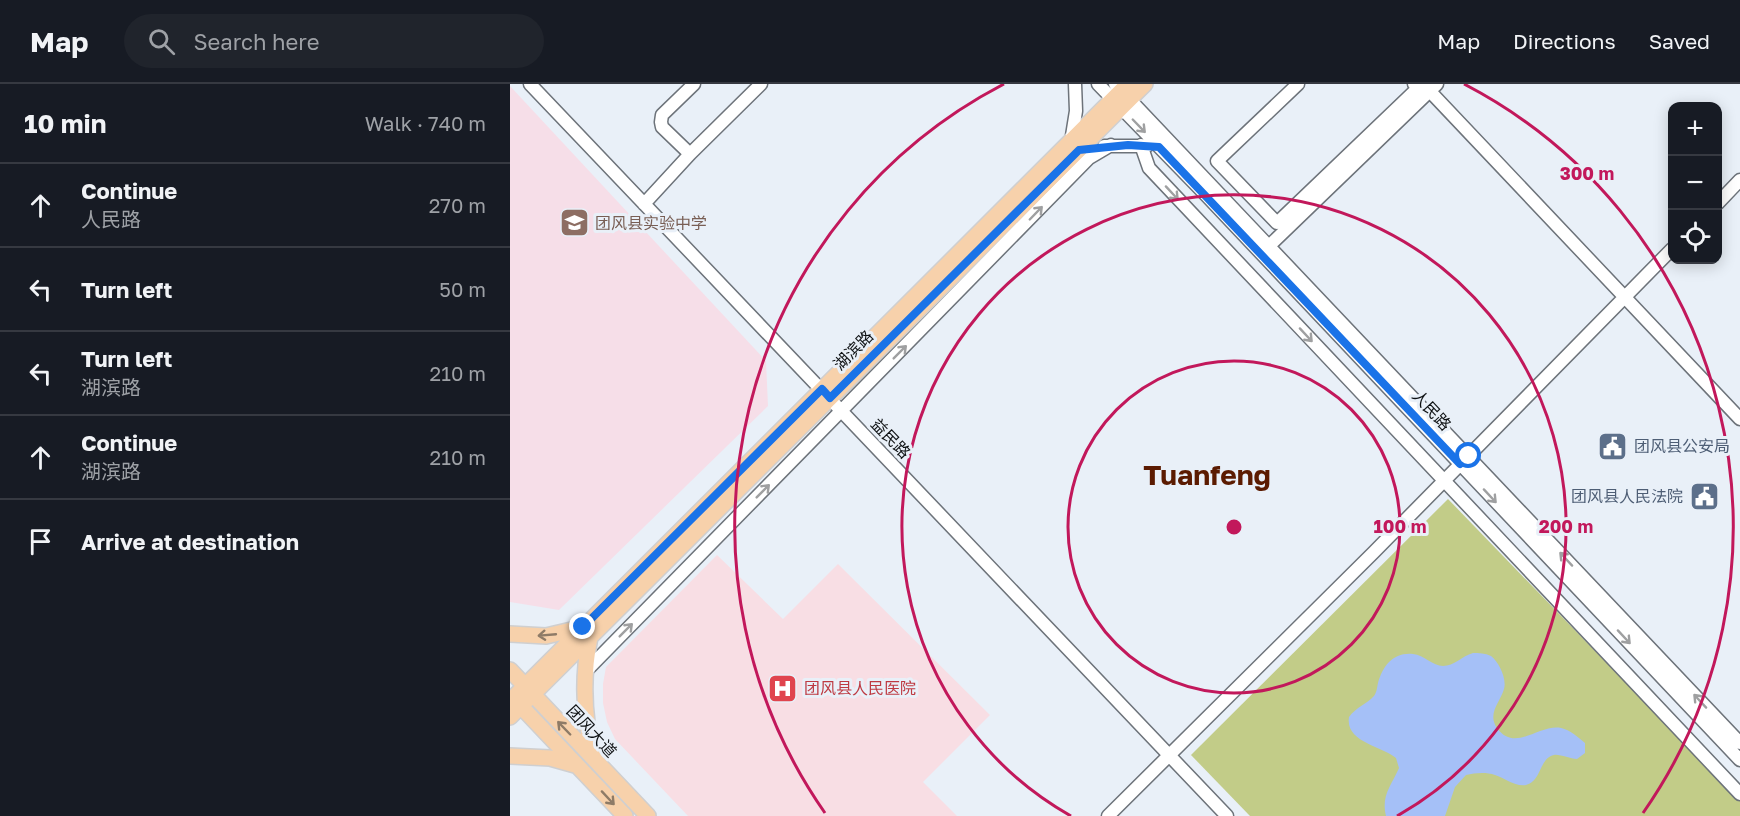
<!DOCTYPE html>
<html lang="en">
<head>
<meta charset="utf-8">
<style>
	:root { --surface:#171b24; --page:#20242c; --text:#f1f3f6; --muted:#9ea1a6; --line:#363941 }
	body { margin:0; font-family:"Golos Text","Noto Sans SC",sans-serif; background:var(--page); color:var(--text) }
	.controls { position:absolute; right:18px; top:18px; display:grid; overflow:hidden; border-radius:12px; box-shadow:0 3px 15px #0003 }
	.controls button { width:54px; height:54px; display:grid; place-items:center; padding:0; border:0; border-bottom:2px solid var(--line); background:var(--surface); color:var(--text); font:30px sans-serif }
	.stop { position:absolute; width:18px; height:18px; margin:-14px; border:4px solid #1a73e8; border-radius:50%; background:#fff }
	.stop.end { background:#1a73e8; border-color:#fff; box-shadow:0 2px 6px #0008 }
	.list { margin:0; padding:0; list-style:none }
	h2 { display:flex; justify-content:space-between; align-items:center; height:78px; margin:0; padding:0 24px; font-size:26px }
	h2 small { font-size:20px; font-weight:400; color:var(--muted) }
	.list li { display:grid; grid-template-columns:39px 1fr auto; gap:18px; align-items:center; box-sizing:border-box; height:84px; padding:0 24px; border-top:2px solid var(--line) }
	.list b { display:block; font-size:22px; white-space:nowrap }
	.list p { margin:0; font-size:20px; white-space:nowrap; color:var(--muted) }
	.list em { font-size:20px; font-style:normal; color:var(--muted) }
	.icon { flex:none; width:33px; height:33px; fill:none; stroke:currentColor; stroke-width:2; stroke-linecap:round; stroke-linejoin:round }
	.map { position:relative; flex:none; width:1230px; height:732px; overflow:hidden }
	header { display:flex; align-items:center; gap:36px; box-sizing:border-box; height:84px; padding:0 30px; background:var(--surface); border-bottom:2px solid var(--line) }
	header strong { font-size:28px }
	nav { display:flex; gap:33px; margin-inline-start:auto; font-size:21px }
	.search { width:420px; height:54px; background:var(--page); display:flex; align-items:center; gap:15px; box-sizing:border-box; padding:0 21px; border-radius:33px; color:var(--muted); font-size:22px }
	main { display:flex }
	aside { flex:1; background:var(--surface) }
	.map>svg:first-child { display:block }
	.education { fill:#f6dee8 }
	.medical { fill:#f8dee4 }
	.green { fill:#c2cc88 }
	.water { fill:#a5c0f7 }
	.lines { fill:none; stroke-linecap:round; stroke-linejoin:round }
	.minor-casing { stroke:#6d737a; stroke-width:15 }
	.major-casing { stroke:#cfcfd0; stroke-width:18 }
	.minor { stroke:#fff; stroke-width:12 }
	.major { stroke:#f7d1ab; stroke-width:15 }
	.oneway { stroke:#9fa0a1 }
	.oneway2 { stroke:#8e7b67 }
	.route { stroke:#1a73e8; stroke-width:8 }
	.ring { fill:none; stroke:#c2185b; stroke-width:3 }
	.labels { text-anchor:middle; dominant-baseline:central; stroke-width:6; stroke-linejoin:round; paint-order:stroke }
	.education-label { font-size:16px; fill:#785e54; stroke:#e9f0f8; text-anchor:start }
	.street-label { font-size:16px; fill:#0e1113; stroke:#e9f0f8 }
	.service-label { font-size:16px; fill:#4e5e75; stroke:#e9f0f8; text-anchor:start }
	.health-label { font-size:16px; fill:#be3a42; stroke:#e9f0f8; text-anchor:start }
	.town-label { font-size:28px; font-weight:bold; fill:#5b1b01; stroke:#e9f0f8 }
	.centre { fill:#c2185b; stroke:#e9f0f8; stroke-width:3 }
	.ring-label { font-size:18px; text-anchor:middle; font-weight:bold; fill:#c2185b; stroke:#e9f0f8; stroke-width:6; stroke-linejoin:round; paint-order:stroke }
</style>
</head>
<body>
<header>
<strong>Map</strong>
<div class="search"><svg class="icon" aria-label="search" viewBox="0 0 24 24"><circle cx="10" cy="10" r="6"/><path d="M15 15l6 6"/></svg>Search here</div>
<nav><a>Map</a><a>Directions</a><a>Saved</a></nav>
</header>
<main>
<aside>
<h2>10 min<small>Walk · 740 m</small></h2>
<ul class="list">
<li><svg class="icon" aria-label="ahead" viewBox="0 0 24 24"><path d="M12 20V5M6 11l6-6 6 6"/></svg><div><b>Continue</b><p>人民路</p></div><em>270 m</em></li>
<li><svg class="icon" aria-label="left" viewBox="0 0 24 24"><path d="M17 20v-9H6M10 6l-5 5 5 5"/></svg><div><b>Turn left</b></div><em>50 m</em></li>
<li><svg class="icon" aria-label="left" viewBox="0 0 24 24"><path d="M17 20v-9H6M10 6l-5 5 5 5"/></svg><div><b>Turn left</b><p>湖滨路</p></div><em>210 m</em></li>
<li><svg class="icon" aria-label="ahead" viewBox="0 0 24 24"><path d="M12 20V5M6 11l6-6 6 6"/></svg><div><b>Continue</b><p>湖滨路</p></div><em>210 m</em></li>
<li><svg class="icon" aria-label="arrive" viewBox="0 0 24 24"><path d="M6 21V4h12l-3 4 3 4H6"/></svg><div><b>Arrive at destination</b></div></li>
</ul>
</aside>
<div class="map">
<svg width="1230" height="732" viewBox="0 0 1230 732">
	<rect width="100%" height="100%" fill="#e9f0f8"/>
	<path class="education" d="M0 2 256 277 258 322 49 526 0 518Z"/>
	<path class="medical" d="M207 471 273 535 328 480 480 631 413 698 447 732H178L105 655 97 638 93 619V600L96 583Z"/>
	<path class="green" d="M938 415 1230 717V732H740L681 671Z"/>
	<path class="water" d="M963 569C969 569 975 569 981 572 989 578 997 595 994 605 990 619 977 629 987 644 1005 669 1029 640 1051 644 1060 646 1068 653 1075 659V669L1067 675C1060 675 1050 670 1044 671 1029 674 1032 697 1016 701 1005 703 995 694 985 691 976 688 965 689 956 691L945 703 935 732H876C871 712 881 702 889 684L886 674C872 662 835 658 839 633 846 623 857 620 864 612 867 608 867 603 868 599 873 581 884 568 903 570 914 571 923 582 933 582 944 582 952 572 963 569Z"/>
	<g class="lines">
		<defs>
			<path id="minor" d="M20 0 717 732
				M588 0 695 110 1230 676
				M605 0 1230 659
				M788 0 707 77 767 139 908 4 904 0
				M913 0 1230 335
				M561 58 566 27 565 0
				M631 61 639 84 1230 710
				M594 62H637
				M180 70 152 43 151 38 152 31 184 0
				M1208 119 1230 96
				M134 120 180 70 251 0
				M760 161 927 0
				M75 588 579 74 601 61
				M598 732 864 468 1162 165"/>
			<path id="major" d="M0 550 36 552 70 544
				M80 553C72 594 73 633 84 673
				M0 586 138 732
				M4 615 115 732
				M0 617 618 0
				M0 633 635 0
				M0 672 40 674 65 681"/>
		</defs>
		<use href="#minor" class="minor-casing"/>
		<use href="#major" class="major-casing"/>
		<use href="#minor" class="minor"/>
		<use href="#major" class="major"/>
	</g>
	<defs><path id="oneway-shaft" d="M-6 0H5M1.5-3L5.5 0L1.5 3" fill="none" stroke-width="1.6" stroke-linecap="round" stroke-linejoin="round" transform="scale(1.5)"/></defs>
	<g class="oneway">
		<use href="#oneway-shaft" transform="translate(629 42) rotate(46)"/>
		<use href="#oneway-shaft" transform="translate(662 109) rotate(47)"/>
		<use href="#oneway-shaft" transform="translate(526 129) rotate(-46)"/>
		<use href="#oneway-shaft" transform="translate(796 251) rotate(47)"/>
		<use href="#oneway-shaft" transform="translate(390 268) rotate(-45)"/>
		<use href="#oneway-shaft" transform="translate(253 407) rotate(-45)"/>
		<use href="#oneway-shaft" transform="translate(980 412) rotate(47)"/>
		<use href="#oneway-shaft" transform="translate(1056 475) rotate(-133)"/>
		<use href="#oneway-shaft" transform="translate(116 546) rotate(-45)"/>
		<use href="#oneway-shaft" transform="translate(1114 553) rotate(47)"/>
		<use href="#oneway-shaft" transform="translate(1190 617) rotate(-133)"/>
	</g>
	<g class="oneway2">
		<use href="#oneway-shaft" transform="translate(37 551) rotate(175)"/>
		<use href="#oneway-shaft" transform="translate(54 644) rotate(-134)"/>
		<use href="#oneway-shaft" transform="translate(98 714) rotate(47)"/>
	</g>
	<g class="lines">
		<path class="route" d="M73 543 312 305 320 314 569 66 618 61 649 63 950 380 959 372"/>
	</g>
	<g class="ring">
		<circle cx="724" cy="443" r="166"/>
		<path d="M561 732A332 332 0 1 1 887 732"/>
		<path d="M315 729A499 499 0 0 1 494 0M954 0A499 499 0 0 1 1133 729"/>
	</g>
	<defs>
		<symbol id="school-square" viewBox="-11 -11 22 22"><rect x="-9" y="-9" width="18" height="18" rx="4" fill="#8d6e63" stroke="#e9f0f8"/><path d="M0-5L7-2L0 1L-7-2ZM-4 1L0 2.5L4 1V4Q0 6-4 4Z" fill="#fff"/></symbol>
		<symbol id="civic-square" viewBox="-11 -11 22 22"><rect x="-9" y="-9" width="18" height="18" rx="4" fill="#5c6f8a" stroke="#e9f0f8"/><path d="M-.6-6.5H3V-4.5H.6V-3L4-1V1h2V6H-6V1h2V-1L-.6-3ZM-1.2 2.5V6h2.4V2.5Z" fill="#fff"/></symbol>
		<symbol id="hospital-square" viewBox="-11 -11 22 22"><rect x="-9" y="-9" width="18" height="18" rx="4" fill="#e0444e" stroke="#e9f0f8"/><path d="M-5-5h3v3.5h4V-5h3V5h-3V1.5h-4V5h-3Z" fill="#fff"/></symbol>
	</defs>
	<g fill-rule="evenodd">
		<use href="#school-square" x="48" y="122" width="33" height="33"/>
		<use href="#civic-square" x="1086" y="346" width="33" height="33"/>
		<use href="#civic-square" x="1178" y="396" width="33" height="33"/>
		<use href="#hospital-square" x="256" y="588" width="33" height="33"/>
	</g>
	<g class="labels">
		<g class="education-label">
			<text x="85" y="139">团风县实验中学</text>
		</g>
		<g class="street-label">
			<text transform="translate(343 266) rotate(-45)">湖滨路</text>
			<text transform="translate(922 326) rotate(47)">人民路</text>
			<text transform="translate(381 354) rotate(46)">益民路</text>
			<text transform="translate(82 647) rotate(47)">团风大道</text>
		</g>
		<g class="service-label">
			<text x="1124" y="362">团风县公安局</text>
			<text x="1173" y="412" text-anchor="end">团风县人民法院</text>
		</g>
		<g class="health-label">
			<text x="294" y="604">团风县人民医院</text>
		</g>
		<g class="town-label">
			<text x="697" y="390">Tuanfeng</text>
		</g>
	</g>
	<circle cx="724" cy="443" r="9" class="centre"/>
	<g class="ring-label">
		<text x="1077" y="96">300 m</text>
		<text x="890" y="449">100 m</text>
		<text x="1056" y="449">200 m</text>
	</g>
</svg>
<div class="controls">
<button>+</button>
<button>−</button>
<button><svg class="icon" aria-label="locate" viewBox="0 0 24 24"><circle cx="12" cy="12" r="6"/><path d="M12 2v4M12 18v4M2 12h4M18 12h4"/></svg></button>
</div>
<div class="stop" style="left:959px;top:372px"></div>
<div class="stop end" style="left:73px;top:543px"></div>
</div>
</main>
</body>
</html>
